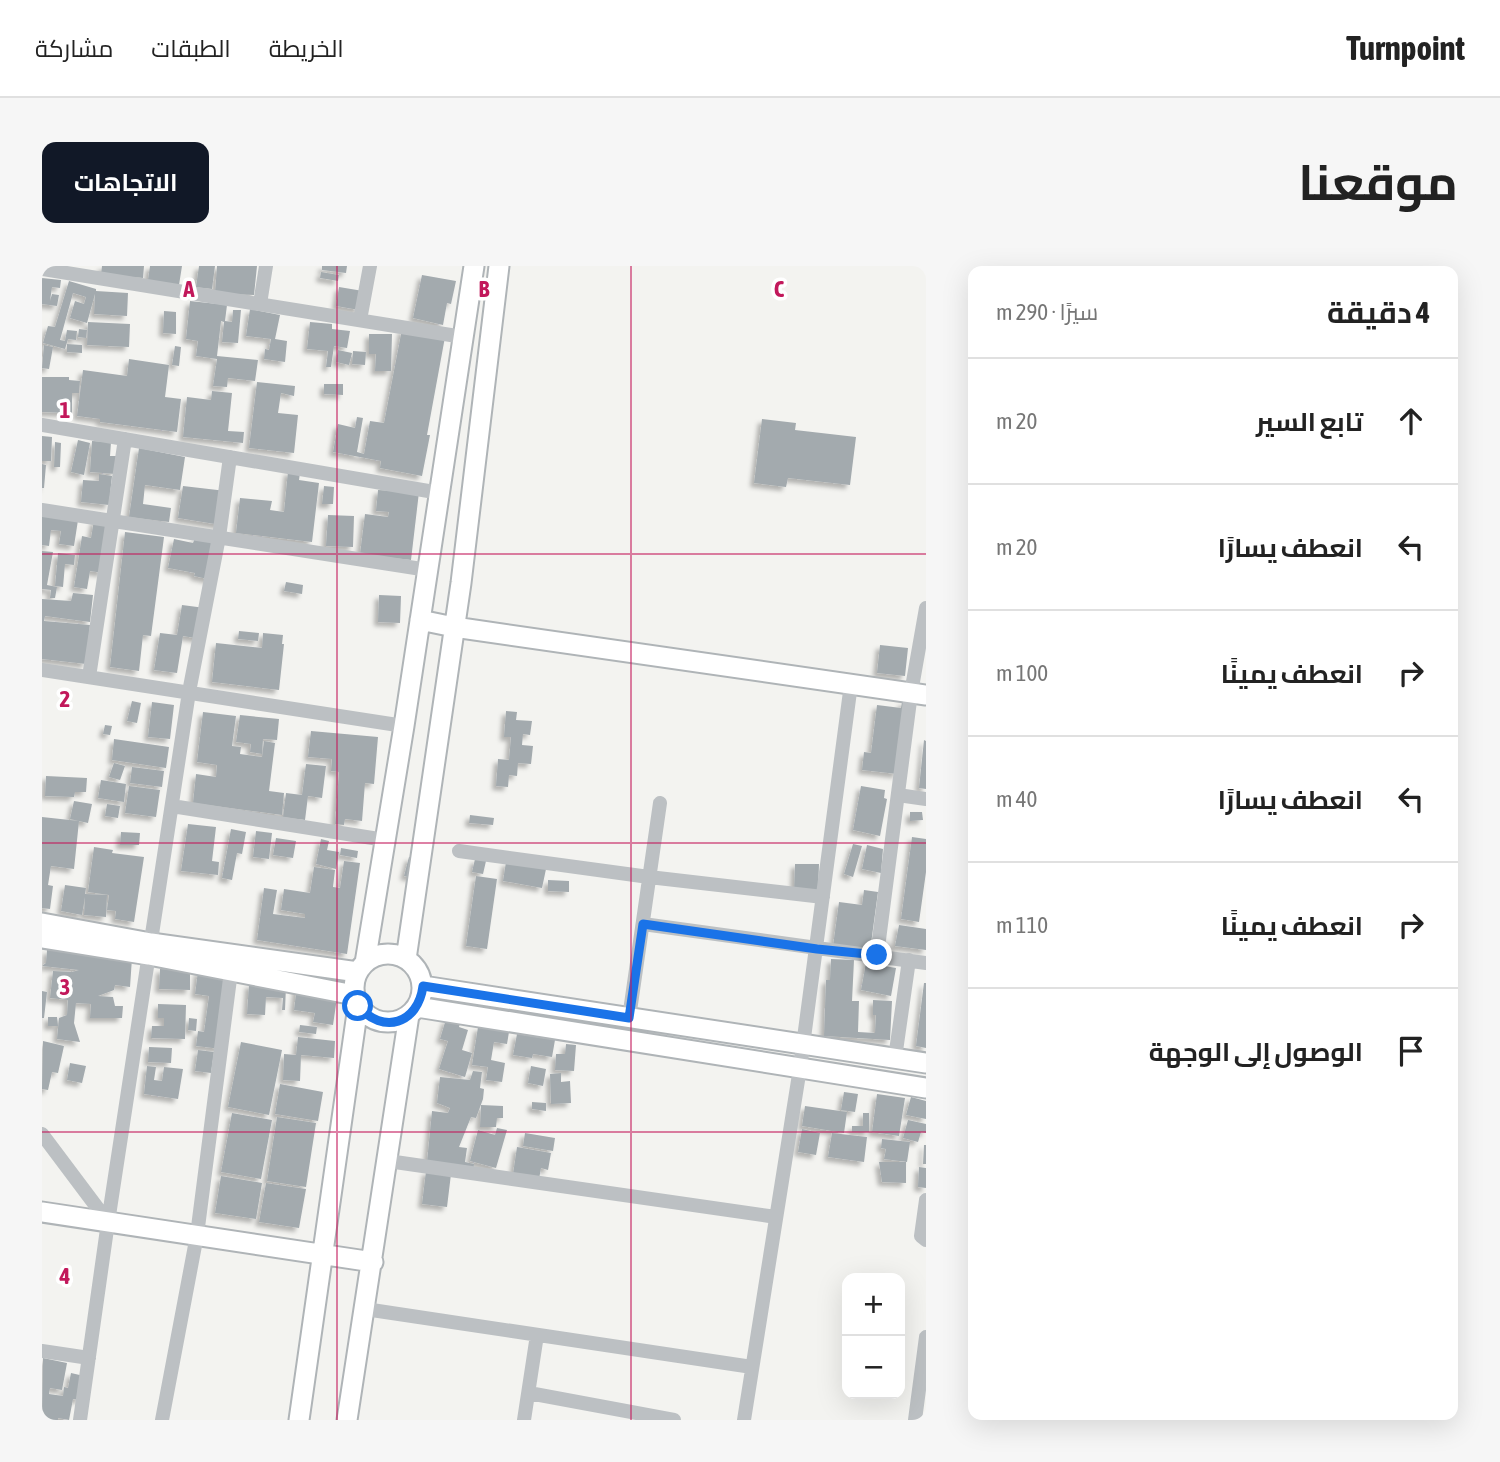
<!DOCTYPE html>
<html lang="ar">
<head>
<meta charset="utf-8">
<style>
	:root { --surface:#fff; --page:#f6f6f6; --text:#222; --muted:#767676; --line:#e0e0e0; --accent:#111827 }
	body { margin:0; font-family:"Asap Condensed",Cairo,sans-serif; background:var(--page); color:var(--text); direction:rtl }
	.controls { position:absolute; right:21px; bottom:21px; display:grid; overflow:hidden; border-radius:14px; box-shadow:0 7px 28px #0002 }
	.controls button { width:63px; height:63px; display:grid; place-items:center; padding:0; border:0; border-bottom:2px solid var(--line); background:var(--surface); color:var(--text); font:35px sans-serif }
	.stop { position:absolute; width:21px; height:21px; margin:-16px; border:5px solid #1a73e8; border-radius:50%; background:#fff }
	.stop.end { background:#1a73e8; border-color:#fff; box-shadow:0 2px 7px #0008 }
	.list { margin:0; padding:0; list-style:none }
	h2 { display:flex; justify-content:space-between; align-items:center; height:91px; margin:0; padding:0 28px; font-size:30px }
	h2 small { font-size:23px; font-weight:400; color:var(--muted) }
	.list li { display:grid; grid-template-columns:46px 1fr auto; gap:21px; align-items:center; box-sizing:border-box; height:126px; padding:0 28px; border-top:2px solid var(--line) }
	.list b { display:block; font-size:26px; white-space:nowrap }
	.list em { font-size:23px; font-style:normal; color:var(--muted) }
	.icon { flex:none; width:38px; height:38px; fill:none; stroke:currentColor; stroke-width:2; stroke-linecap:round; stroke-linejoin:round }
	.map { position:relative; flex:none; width:884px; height:1154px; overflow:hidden; direction:ltr; border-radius:14px }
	header { display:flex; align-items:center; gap:42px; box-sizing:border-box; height:98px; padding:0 35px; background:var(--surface); border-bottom:2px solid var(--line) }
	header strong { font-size:33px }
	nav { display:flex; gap:38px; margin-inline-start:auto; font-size:24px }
	.intro { display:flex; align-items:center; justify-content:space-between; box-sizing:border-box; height:168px; padding:0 42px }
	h1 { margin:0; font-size:49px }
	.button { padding:18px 32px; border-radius:14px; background:var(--accent); color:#fff; font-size:24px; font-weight:700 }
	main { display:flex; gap:42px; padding:0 42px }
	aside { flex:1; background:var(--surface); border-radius:14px; box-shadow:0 7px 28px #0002 }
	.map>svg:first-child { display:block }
	.building { fill:#a3aaae; filter:url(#shadow) }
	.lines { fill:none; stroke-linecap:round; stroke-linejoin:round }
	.secondary-casing { stroke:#afb4b7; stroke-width:23 }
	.street { stroke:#bcc0c3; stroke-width:14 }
	.secondary { stroke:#fff; stroke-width:19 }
	.route { stroke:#1a73e8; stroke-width:9 }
	.grid { fill:none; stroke:#c2185b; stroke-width:2; stroke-opacity:0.55 }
	.grid-label { font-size:23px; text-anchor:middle; font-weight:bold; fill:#c2185b; stroke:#fff; stroke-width:7; stroke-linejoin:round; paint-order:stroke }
</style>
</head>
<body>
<header>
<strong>Turnpoint</strong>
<nav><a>الخريطة</a><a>الطبقات</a><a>مشاركة</a></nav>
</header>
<div class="intro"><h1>موقعنا</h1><a class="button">الاتجاهات</a></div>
<main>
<aside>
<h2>4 دقيقة<small>سيرًا · 290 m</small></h2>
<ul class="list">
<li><svg class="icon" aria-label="ahead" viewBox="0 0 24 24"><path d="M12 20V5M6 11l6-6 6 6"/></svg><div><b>تابع السير</b></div><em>20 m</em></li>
<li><svg class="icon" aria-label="left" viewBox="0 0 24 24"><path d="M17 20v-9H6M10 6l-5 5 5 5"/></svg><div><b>انعطف يسارًا</b></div><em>20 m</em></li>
<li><svg class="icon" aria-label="right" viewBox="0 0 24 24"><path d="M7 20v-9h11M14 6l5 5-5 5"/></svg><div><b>انعطف يمينًا</b></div><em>100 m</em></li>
<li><svg class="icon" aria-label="left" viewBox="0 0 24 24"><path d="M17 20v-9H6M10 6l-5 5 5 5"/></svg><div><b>انعطف يسارًا</b></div><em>40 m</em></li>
<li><svg class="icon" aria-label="right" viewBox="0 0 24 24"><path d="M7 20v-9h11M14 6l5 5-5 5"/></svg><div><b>انعطف يمينًا</b></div><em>110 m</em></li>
<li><svg class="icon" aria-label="arrive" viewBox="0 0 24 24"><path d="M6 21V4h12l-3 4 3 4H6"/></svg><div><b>الوصول إلى الوجهة</b></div></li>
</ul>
</aside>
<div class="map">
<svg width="884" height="1154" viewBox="0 0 884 1154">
	<defs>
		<filter id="shadow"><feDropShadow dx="-4" dy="4" stdDeviation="2" flood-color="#0004"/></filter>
	</defs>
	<rect width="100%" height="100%" fill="#f3f3f0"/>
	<path class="building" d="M60 0H102L101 12 59 8Z
		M108 0H140L137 19 106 14Z
		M157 0H173L170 23 154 21Z
		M175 0H215L212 29 173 27Z
		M280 0H305L304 7 280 4Z
		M279 6 297 9 296 15 278 12Z
		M380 9 414 15 409 38 405 37 401 59 371 52Z
		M0 12 19 14 18 22 10 21 8 35 10 28 17 29 15 40 0 38Z
		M27 15 54 23V25L86 27 85 50 52 48 53 28 45 57 28 52 33 35 42 38 44 31 31 27 18 74 23 75 25 64 35 65 34 74 26 73 23 83 1 77 6 60 13 61Z
		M297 21 321 25 317 44 294 40Z
		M148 35 185 39 183 55 190 56 191 44H199L196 77 180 76 182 56 179 55 175 90 216 94 213 115 186 112 185 121 171 120 175 93 154 90 156 75 144 73Z
		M208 43 238 49 233 73 245 75 243 96 222 93 223 83 227 84 229 73 204 70Z
		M122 45 134 46V68L121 67Z
		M46 56 88 58 87 81 45 79Z
		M268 56 290 58V63L308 65 305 82 292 80 289 101H284L286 85 265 83Z
		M37 63 45 64 44 72 36 71Z
		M360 63 403 71 385 169H388L380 210 338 202 339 195 291 186 296 158 313 162 315 151 321 152 315 186 322 188 328 155 342 157Z
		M327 68H350L349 105H333L334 88H327Z
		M25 78 40 79V87L25 86Z
		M2 79 11 81 7 103 0 102Z
		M133 80 139 81 137 100 130 99Z
		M296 84 310 87 307 99 294 96Z
		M311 85 324 86 323 99 310 98Z
		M87 93 127 99 123 131 139 133 135 166 58 156V153L35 150 41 104 85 110Z
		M0 111H27V114L38 115 37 127H30V147L0 146Z
		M215 116 253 120 252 130 239 127 236 147 256 149 252 187 207 182Z
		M282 118H301V129L282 128Z
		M170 125 190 127 186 165 202 166 201 177 141 171 145 131 169 134Z
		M720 153 754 157 753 164 814 171 808 219 746 212 744 221 712 217Z
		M0 170 10 171 9 195H0Z
		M36 174 48 177 42 209 29 206Z
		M50 175 69 176 68 190H74L73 208 48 206Z
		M13 176 19 177 18 201H12Z
		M97 182 143 191 138 224 103 219 101 238 129 242 127 256 87 251Z
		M0 198 4 199 2 222H0Z
		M246 205 258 207 257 214 277 217 270 276 194 267 198 232 230 235 228 244 242 246Z
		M57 208 70 210 67 239 39 236 41 214 57 215Z
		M141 220 184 225 179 259 136 252Z
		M282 220 292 221 291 238H280Z
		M336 224 377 226 369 294 318 288 323 248 346 251 347 246 334 245Z
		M0 249 36 254 32 280 17 278 19 265 9 264 7 280 0 279Z
		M286 249 312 250 311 281 284 280Z
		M52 254 68 256 61 307 48 305 45 323 32 321 40 270 49 272Z
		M83 266 122 271 109 370 101 369 97 405 68 401Z
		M153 272 178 277 170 314 152 310 153 307 126 302 132 273 151 277Z
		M0 285 11 286 5 319 15 321 13 332H8L9 324 0 323Z
		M16 287 33 289 32 299 23 298 21 321 13 320Z
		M244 316 261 319 260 328 242 325Z
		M31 327 51 329 48 356 3 350 2 355 48 359 44 398 0 393V333L29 335Z
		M337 329 359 330 358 357 336 356Z
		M140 339 163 342 159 373 141 370 135 407 112 404 118 367 135 369Z
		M197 365 217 367 216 375 196 373Z
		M221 367 241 369 240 378H242L237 424 170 416 174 377 220 382Z
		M838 379 866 382 863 410 835 407Z
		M90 435 99 437 95 457 85 455Z
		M110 436 132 439 128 473 106 471Z
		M860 436 872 437 855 508 820 504 822 486 829 487 835 439 859 442Z
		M464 445 475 446 474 454 490 455 488 469 481 468 480 479 491 480 489 498 476 497 475 510 467 509 466 521 454 520 456 493 467 494 469 471H462Z
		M161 446 194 450 190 480 199 481 198 488 220 491 222 475 233 477 227 525 242 527 240 549 151 537 154 508 174 511 175 499 155 496Z
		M198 449 237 453 235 474 221 473 220 488 208 486 209 478 194 476Z
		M63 459 70 460 68 469 61 468Z
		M269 465 336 471 332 518 323 517 320 555 303 553 302 559 293 558 297 506 289 505 290 493 266 491Z
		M72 473 127 481 124 502 70 494Z
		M882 474 884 475V523L877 522Z
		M72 497 83 500 78 514 67 511Z
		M264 498 284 500 280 532 266 530 263 554 241 551 244 527 260 529Z
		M90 501 122 505 120 521 88 517Z
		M4 510 45 512 44 526H33L32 531 3 530Z
		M59 514 84 518 82 536 56 532Z
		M87 520 118 524 114 551 83 547Z
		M819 520 843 524 842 532 845 533 838 570 811 564Z
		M32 535 50 538 46 557 28 553Z
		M65 538 78 540 76 552 63 550Z
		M868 546H880L881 554 868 555Z
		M428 549 452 552 451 559 427 557Z
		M0 551 37 555 32 603 9 600 6 619 11 620 8 643 0 642Z
		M146 558 174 561 170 595 177 596 176 609 139 605Z
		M189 563 204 566 200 588 195 587 190 614 180 612Z
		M214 565 230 567 227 593 211 591Z
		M79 566 98 567 97 579H78Z
		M870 571 884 573V606L877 656 859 653Z
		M234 572 254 575 251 592 231 589Z
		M279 573 287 575 285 584 297 586 294 603 274 598Z
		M811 578 820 580 811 611 802 608Z
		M825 579 841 583 839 607 820 603Z
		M52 581 71 584 70 587 102 591 92 656 73 653 74 645 65 644 67 629 46 626Z
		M299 582 316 585 315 592 298 589Z
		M367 591 377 593 373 612 362 610Z
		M433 593 444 595 441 608 430 606Z
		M302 595 318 597 305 688 215 674 222 622 235 624 231 648 263 652V648L239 644 242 623 268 627 272 601 293 604 291 621 298 622Z
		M464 596 504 603 500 622 461 615Z
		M753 598H777L776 627 752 626Z
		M434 610 455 613 445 683 424 680Z
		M506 614 527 615V626L506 625Z
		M23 619 44 622 43 628 65 629 64 651 42 649 43 631 40 649 19 645Z
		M822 624 836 626 828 685 791 680 797 636 820 639Z
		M857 659 884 663V684L853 680Z
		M5 684 90 692 88 721 73 719 72 724 56 730 71 731 73 740H81L80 752H48L49 738 34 737 32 757 38 776 15 773 17 752 25 749 26 734 8 732 11 705 30 706 37 704 0 700 4 697Z
		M789 693 812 694 810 735H817L816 766 833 767 834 749H831V734L850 735 848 774 782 770 784 714H788Z
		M824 697 854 702 849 730 819 724Z
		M118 703 148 704V724L117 723Z
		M156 705 187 709 179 783 154 780 156 765 162 766 167 730 153 728Z
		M882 717H884V782L874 780Z
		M207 718 244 720 243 744H240L241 732 224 731 223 749 205 748Z
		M255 720 296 725 291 759 271 756 273 747 252 744Z
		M0 725 5 726 2 752H0Z
		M116 738 144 739 143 773 109 772 110 760H122V752H116Z
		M6 751H15L16 760H6Z
		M147 752 155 753 154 765 146 764Z
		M404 753 418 757 417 761 426 764 420 784 430 787 423 811 397 803 406 775 398 773Z
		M258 759 275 761 274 768 257 766Z
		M436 761 467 766 465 778 452 776 449 794 463 797 460 816 444 814 446 801 430 799Z
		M475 768 513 774 510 791 491 788 490 792 471 789Z
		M256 771 293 775 292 792 259 789 258 815 241 814 242 788 254 789Z
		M1 775 22 780 16 807 10 806 6 824 0 823Z
		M199 776 240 784 227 849 186 841Z
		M524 778 534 779 532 805 513 804 514 788H523Z
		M107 781 130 782 129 797 106 796Z
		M156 784 172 786 169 807 153 805Z
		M28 797 44 800 40 817 25 814Z
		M105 800 114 801 112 814 120 815 122 801 141 803 136 833 102 828Z
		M489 800 504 803 501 820 486 817Z
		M431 805 440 806 438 822 442 823 441 833 434 852 429 851 417 881 425 882 423 896 432 898 431 906 385 896 390 845 406 847 408 842 395 837 398 811 428 814Z
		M519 807V816L528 815 529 837 509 838 508 808Z
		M238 818 281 826 276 855 233 848Z
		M802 826 816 828 813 846 799 844Z
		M835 828 863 832 857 870 830 866Z
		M869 831 884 835V853L864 849Z
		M490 836 504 837V845L490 843Z
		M439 839 461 840V852H455L454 861H438Z
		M763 840 805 846 802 867 760 860Z
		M190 847 230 854 219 913 179 906Z
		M821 847H827V866H810V860H821Z
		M235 851 274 857 264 921 225 915Z
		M866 854 884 858V867L879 866 876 876 861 872Z
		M455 862 465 864 454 902 428 895 436 864 453 869Z
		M760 863 778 867 774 889 756 886Z
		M483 867 513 872 511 885 481 880Z
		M790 867 825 871 822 896 786 891Z
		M840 873 868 876 865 896 842 893 844 883 839 882Z
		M882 879H884V898H881Z
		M475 881 509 887 506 904 499 902 497 913 471 908Z
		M837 896H864V917L840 916Z
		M877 901 884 902V922L876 921Z
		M384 905 409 908 405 941 380 938Z
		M179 910 220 917 214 953 173 947Z
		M224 917 264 923 257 962 217 956Z
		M1 1092 25 1097 20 1124 8 1122 7 1128 21 1130 22 1121 26 1122 29 1107 42 1110 38 1134 31 1133 27 1154 16 1152V1154H0Z"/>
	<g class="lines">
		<defs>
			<path id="secondary" d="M378 354 412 361 884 429
				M0 657 109 677 316 706
				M0 672 107 689 312 729
				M312 722a34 34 0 1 1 68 0a34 34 0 1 1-68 0Z
				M364 693 419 317 457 0
				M323 697 362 460 432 0
				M381 720 884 797
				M375 741 884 822
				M0 946 331 996
				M257 1154 316 740
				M305 1154 367 749"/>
		</defs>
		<use href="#secondary" class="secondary-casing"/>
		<path class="street" d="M0 3 421 71
			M218 38 224 0
			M318 54 328 0
			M0 159 398 227
			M0 244 386 304
			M0 404 362 460
			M47 411 83 173
			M856 529 884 533
			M130 540 343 574
			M417 585 607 611 781 631
			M601 658 884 697
			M835 689 869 427 884 342
			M587 752 618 537
			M853 792 867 694
			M0 868 66 956
			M346 895 734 951
			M884 934 879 970 884 974
			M323 1043 710 1101
			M0 1085 47 1092
			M487 1127 632 1154
			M38 1154 66 956 147 426 177 271 188 191
			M120 1154 155 969 189 705
			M482 1154 495 1069
			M702 1154 758 802 809 418
			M873 1154 884 1071"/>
		<use href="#secondary" class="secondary"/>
	</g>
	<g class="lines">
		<path class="route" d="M316 740C341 769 376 758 381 720L587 752 601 658 775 683 835 689"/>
	</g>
	<path class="grid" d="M295 0V1154M589 0V1154M0 288H884M0 577H884M0 866H884"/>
	<g class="grid-label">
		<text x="147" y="31">A</text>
		<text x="442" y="31">B</text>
		<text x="737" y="31">C</text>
		<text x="23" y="152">1</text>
		<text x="23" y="441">2</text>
		<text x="23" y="729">3</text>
		<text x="23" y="1018">4</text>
	</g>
</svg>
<div class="controls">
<button>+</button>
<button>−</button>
</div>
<div class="stop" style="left:316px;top:740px"></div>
<div class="stop end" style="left:835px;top:689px"></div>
</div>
</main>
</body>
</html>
